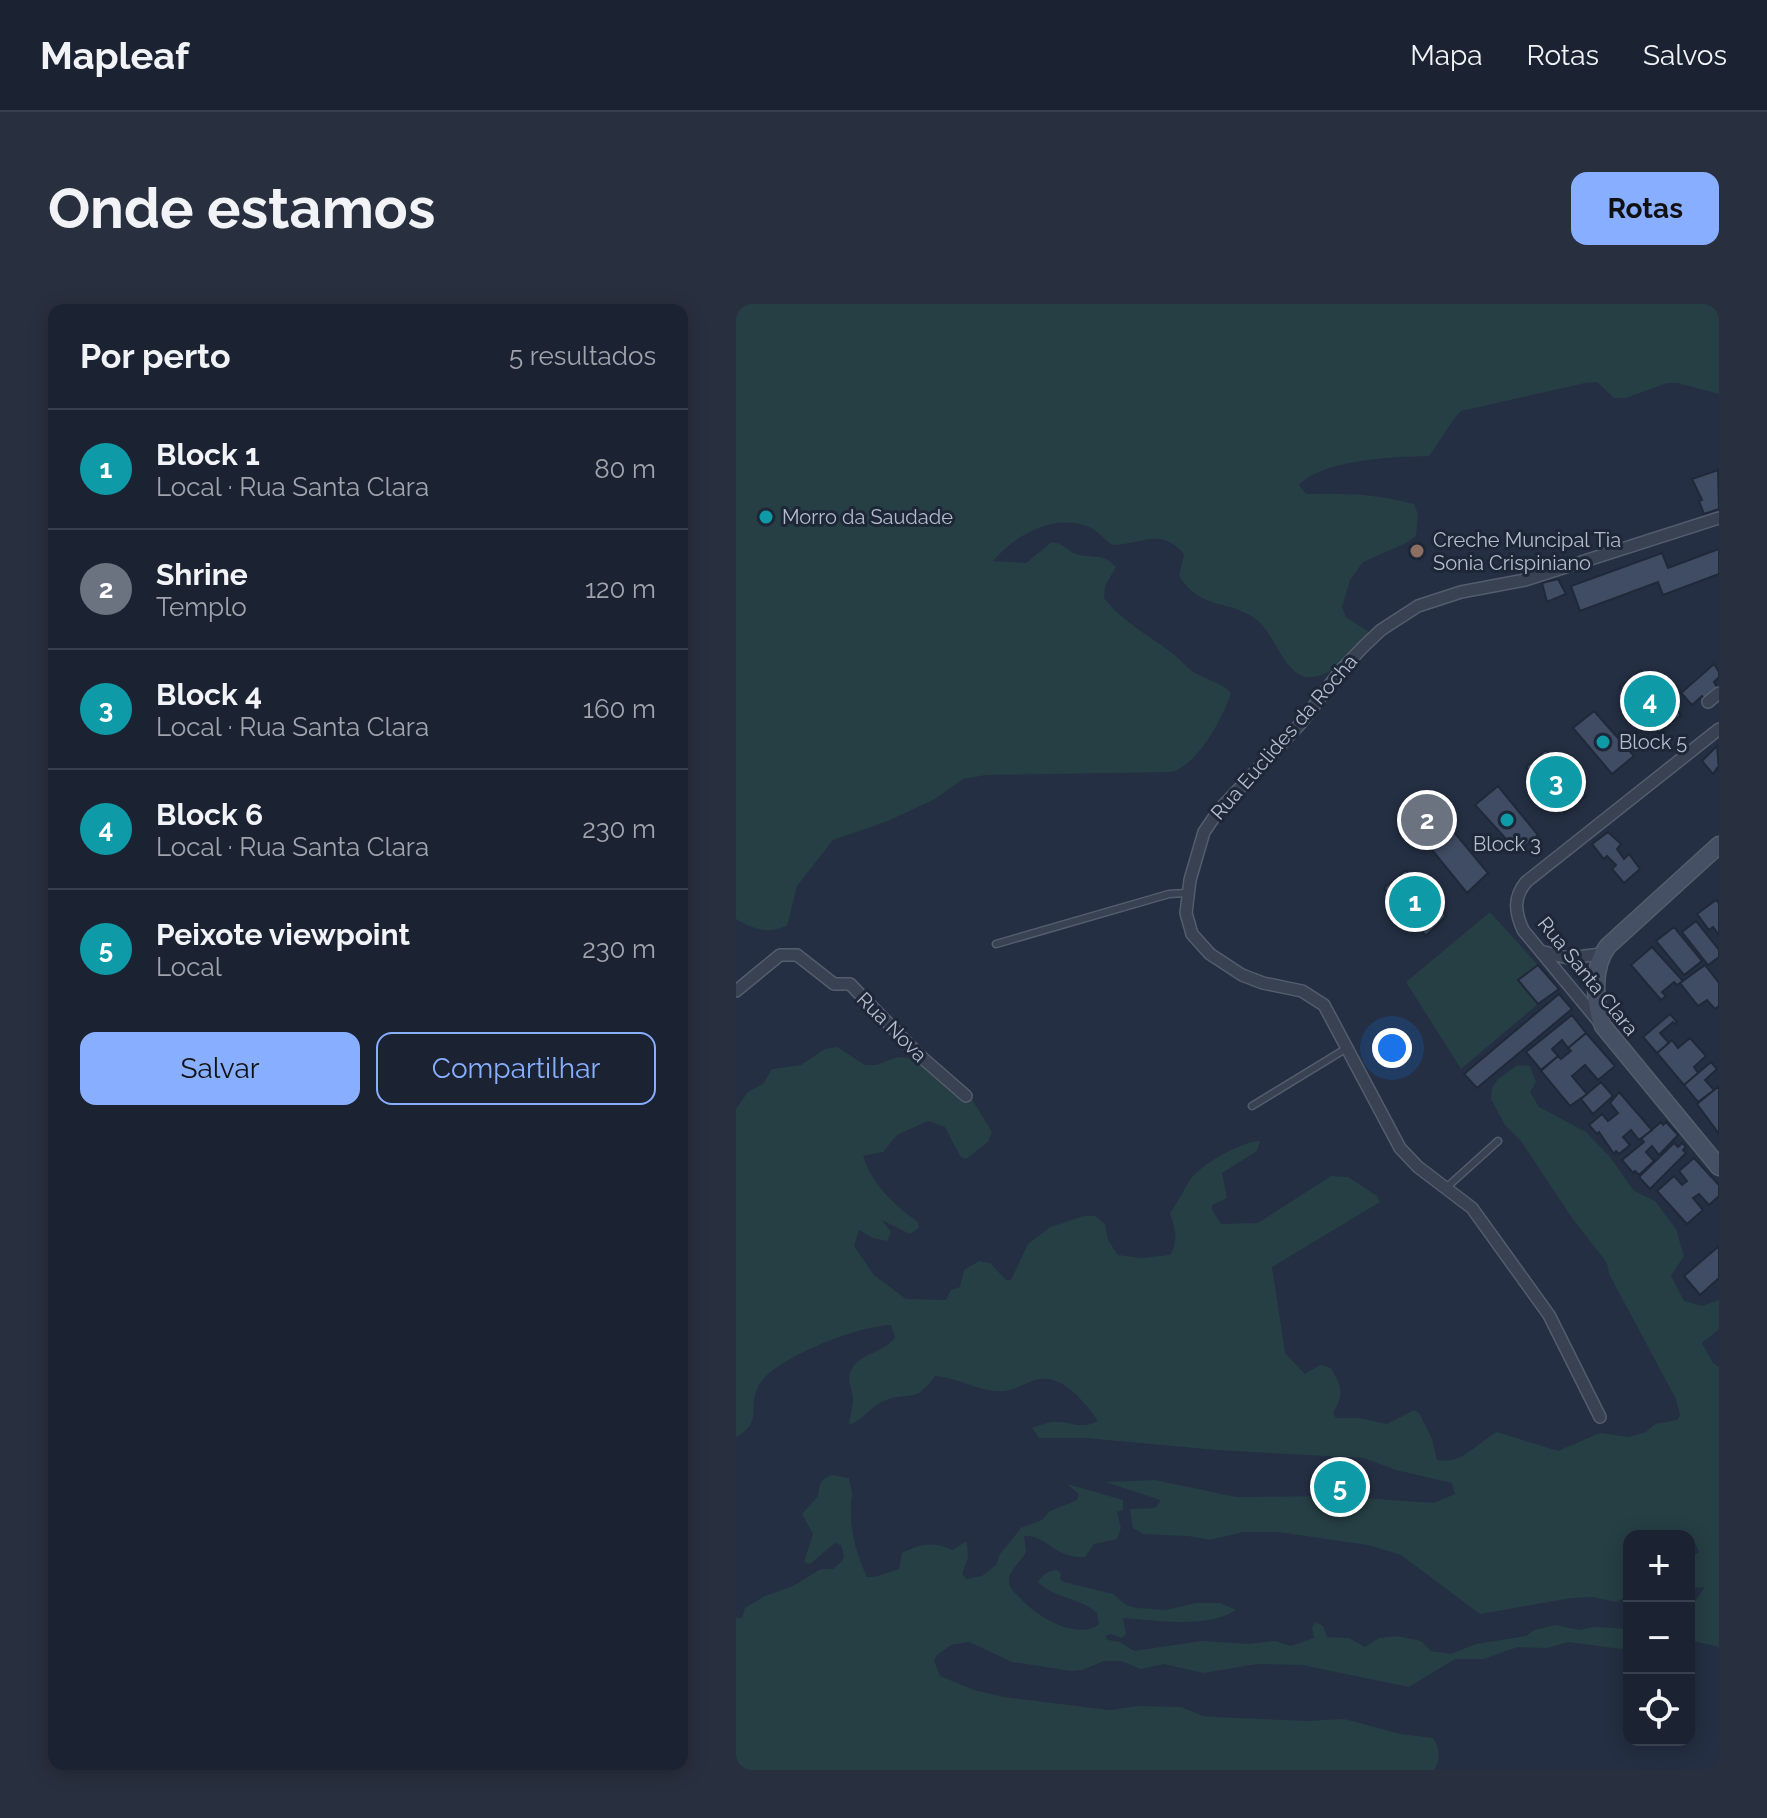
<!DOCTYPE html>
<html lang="pt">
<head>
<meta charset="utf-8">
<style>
	:root { --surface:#1b2332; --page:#282f3e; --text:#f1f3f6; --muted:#a0a4ac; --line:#39404d; --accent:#88afff }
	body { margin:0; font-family:Raleway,sans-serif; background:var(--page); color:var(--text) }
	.controls { position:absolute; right:24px; bottom:24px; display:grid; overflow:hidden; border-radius:16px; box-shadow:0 4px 20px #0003 }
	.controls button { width:72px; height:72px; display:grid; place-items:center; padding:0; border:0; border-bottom:2px solid var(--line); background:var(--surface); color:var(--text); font:40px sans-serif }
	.you { position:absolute; left:656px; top:744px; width:28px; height:28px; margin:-20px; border:6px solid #fff; border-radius:50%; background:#1a73e8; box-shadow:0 0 0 12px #1a73e833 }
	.badge { display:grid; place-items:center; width:52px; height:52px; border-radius:50%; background:var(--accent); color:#fff; font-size:26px; font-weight:700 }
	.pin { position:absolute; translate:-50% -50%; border:4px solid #fff; box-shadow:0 2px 8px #0006 }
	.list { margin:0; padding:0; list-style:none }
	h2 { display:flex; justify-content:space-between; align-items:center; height:104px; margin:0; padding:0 32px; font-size:34px }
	h2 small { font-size:26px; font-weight:400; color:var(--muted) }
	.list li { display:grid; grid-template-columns:52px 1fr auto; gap:24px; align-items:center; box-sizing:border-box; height:120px; padding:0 32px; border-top:2px solid var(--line) }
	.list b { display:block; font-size:30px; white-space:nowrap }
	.list p { margin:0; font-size:26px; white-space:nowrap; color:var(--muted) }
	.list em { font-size:26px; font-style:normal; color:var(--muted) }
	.actions { display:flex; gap:16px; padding:24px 32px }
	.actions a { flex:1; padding:18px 0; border:2px solid var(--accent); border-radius:16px; text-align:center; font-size:28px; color:var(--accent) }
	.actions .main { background:var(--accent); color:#111 }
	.icon { flex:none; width:44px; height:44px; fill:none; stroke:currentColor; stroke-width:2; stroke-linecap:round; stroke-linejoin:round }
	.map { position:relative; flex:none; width:983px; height:1466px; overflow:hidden; border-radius:16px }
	header { display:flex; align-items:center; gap:48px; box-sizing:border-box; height:112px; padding:0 40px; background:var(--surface); border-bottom:2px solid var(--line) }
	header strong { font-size:38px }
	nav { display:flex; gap:44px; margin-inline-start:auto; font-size:28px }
	.intro { display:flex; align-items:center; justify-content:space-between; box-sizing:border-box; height:192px; padding:0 48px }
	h1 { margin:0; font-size:56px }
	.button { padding:20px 36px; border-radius:16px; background:var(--accent); color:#111; font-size:28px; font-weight:700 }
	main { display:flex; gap:48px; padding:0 48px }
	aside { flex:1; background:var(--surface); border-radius:16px; box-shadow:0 4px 20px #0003 }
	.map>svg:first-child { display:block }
	.green { fill:#263f44 }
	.building { fill:#404c63; stroke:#1f2939; stroke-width:2 }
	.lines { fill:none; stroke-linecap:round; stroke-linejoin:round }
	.service-casing { stroke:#535d6c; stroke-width:9 }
	.minor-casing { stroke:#535d6c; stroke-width:14 }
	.secondary-casing { stroke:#535d6c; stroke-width:19 }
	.service { stroke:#384252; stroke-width:6 }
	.minor { stroke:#384252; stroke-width:11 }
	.secondary { stroke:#465065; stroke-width:16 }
	.culture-dot { fill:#0f9aa8; stroke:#1d2737; stroke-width:3 }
	.education-dot { fill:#8d6e63; stroke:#1d2737; stroke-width:3 }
	.labels { text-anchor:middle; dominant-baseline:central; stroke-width:6; stroke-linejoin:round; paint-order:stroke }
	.poi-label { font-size:20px; fill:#b5bdcc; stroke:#1d2737; text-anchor:start }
	.street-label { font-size:20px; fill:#b5bdcc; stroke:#1d2737 }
</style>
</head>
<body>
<header>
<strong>Mapleaf</strong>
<nav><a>Mapa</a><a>Rotas</a><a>Salvos</a></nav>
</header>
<div class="intro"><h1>Onde estamos</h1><a class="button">Rotas</a></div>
<main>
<aside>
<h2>Por perto<small>5 resultados</small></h2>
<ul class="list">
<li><span class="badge" style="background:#0f9aa8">1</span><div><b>Block 1</b><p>Local · Rua Santa Clara</p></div><em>80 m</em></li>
<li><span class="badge" style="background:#6b7280">2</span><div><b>Shrine</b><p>Templo</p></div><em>120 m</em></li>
<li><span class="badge" style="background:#0f9aa8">3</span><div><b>Block 4</b><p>Local · Rua Santa Clara</p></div><em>160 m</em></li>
<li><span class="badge" style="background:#0f9aa8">4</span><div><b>Block 6</b><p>Local · Rua Santa Clara</p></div><em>230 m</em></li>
<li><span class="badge" style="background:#0f9aa8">5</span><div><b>Peixote viewpoint</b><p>Local</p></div><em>230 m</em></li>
</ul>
<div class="actions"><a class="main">Salvar</a><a>Compartilhar</a></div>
</aside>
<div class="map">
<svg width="983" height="1466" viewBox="0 0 983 1466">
	<rect width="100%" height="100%" fill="#242f43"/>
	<path class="green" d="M0 0H983V90L942 79H931L890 94H878L861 78 849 79 725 107C714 118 703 139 693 152 658 153 587 155 563 181L570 190C608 189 641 190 678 200L682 210 680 232 670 239 627 258 614 276 606 303 610 313 639 332C624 345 591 377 570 373 547 368 539 331 522 317 494 294 466 308 443 272L448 250C424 222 405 241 376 241 369 236 364 229 357 225 322 207 280 230 257 257L290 259 316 238C326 240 327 242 334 247 349 257 365 246 380 263L369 282 368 294C386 317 409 329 432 346 441 352 448 361 456 367 469 376 484 377 495 389 487 414 461 462 435 468L250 471 227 475 199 495 152 517 97 536 61 582 51 622C30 630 19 626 0 615Z
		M754 608 802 661 782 676 802 700 725 765 670 678Z
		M101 743 129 761H140L162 753 179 755 215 784 235 794 256 828 252 838 230 855 224 852 209 823 192 817 161 831 147 848 127 852C136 880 158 901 182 918L183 924 174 930 146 916 155 928 151 937 137 934 123 926 118 942 138 971 170 995 210 996 215 986 224 983 228 966 243 957 254 959 270 976H275L292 940 314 923 348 912H359L369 920 372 936 382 951 405 954 434 951C443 936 439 925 434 909 442 898 447 887 454 876 464 861 506 837 524 837L521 847 486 869 491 894 476 901V906L485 920 522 919 595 872 612 873 641 892 644 898 536 963 549 1049 569 1070 584 1061 595 1064C605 1082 609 1090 597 1109L600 1114H623L651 1120 678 1106 683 1109 696 1135 701 1156C724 1162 742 1138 761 1128L822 1147 864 1129 893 1133 910 1128 919 1120 941 1116 944 1111 940 1095 873 970 871 959 836 914 785 837 769 821 755 795 756 784 762 775 782 761 794 762 800 778 794 788 803 803 850 828 874 853 898 887 919 897 940 925 948 952 935 972 948 997 966 1002 983 996V1025L966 1039 977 1059 983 1063V1343L953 1336V1306L969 1283 953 1284V1255L963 1248 959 1239 953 1238V1232H893V1292L880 1298 857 1293 835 1294 744 1310 665 1251 632 1241 542 1228H507L474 1236 452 1232 407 1230 397 1224 394 1205 419 1204 425 1196 369 1178 419 1176 500 1193 596 1192 698 1199 719 1190 716 1179 660 1166 628 1154 480 1146 350 1134H303L296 1124C302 1122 309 1119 316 1118 333 1116 345 1127 362 1117 348 1097 324 1066 296 1077 284 1082 275 1088 260 1087 239 1086 221 1073 199 1072 179 1100 176 1087 150 1096 136 1101 128 1115 113 1121 114 1112 117 1103 117 1095 117 1086 111 1078 114 1069 120 1049 148 1050 159 1033L155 1021C125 1021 32 1055 21 1085 12 1106 27 1118 0 1133V805L12 788 27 780 36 765 65 761 89 745Z
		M96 1171 113 1174C113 1180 117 1187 116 1192 112 1219 119 1248 131 1273 142 1274 152 1268 163 1265L166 1249C185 1240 197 1237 216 1246L231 1237 232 1254 226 1270 230 1275 246 1272 260 1261 264 1250 285 1224 306 1216 314 1207 341 1196 343 1190 331 1180 387 1196V1206L381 1208 385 1224 381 1235 358 1240 349 1253C316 1254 311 1230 288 1232L290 1248C285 1257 274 1266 273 1275 272 1285 280 1289 286 1296 301 1313 342 1337 363 1320L361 1309C344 1293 318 1295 302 1278 306 1271 313 1266 321 1266L325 1270 324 1275 328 1278 377 1290 390 1301 401 1304 430 1306 460 1299H484L500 1306C472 1325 418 1316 387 1314L390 1330 386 1334 375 1330 369 1332 372 1336 384 1338 398 1347 466 1337 512 1340 539 1337 555 1342 578 1334 576 1323 580 1318 587 1322 591 1333 613 1334 629 1343 643 1334 661 1332 685 1337 695 1347 715 1350 740 1340 790 1332 798 1326 819 1321 844 1326 858 1323 893 1325V1343L884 1345 833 1338 811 1344 782 1343 747 1355H719L673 1383 566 1361 521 1360 467 1369 428 1360 405 1365 385 1357H368L346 1366 335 1367 276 1358 233 1338 215 1341 201 1351 198 1357 204 1372 238 1386 267 1393 373 1406 402 1402 445 1403 467 1412 479 1413 571 1417 608 1415 665 1430 697 1434C704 1444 705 1455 698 1466H0V1314H6L9 1304 29 1292 57 1282 85 1265H97L106 1257 108 1252 105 1241 99 1239 74 1260 68 1258 77 1230 66 1210 82 1192C84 1180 83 1176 96 1171Z"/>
	<path class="building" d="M982 166 983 205 968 210 963 197 966 196 956 175Z
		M983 245V270L927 291 922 278 844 307 835 282 926 249 932 264Z
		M822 275 830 290 811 298 806 279Z
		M978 360 983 368V373L978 378 982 385 969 394 966 392 956 401 945 389Z
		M905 366 945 411 923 429 884 383Z
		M858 407 898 452 876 470 837 424Z
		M981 442 983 466 981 464 977 470 966 457Z
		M810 446 850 492 828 509 790 463Z
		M762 482 802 531 782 548 739 501Z
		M713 522 752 569 731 589 692 541Z
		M872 528 885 540 881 545 888 555 893 550 904 565 888 579 876 565 880 561 871 552 868 555 856 540Z
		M670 566 710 612 690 632 648 584Z
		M980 596 983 599V631L977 623 973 626 961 610Z
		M960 617 983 646V653L972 661 946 628Z
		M938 623 966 657 948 671 920 637Z
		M916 643 947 677 941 681 938 678 926 688 930 692 925 696 895 661Z
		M802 661 823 685 802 700 782 676Z
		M969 661 983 679V702L979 705 971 696 962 702 944 679Z
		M823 690 836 705 741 784 728 770Z
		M934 710 941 718 939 720 937 718 924 729 933 739 921 749 907 733Z
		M836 711 850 729 832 744 826 736 816 745 822 752 805 766 790 748Z
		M850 729 879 762 862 776 849 761 836 772 851 790 834 802 805 767 822 752 825 755 835 747 832 744Z
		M954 734 970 752 958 763 962 769 948 781 921 749 936 736 942 744Z
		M975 758 981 765 969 776 978 786 962 798 948 781Z
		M865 778 877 792 857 810 845 795Z
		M983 782V830L961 800Z
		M883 788 916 826 903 836 895 826 887 833 894 841 883 850 880 847 878 850 863 828 861 830 853 821 866 810 872 817 882 809 874 799Z
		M925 818 927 821 930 818 942 831 923 851 916 842 910 848 918 857 903 871 899 867 897 869 886 856 908 838 905 835Z
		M938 839 942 843 946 839 950 843 947 846 950 849 914 885 903 873Z
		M958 854 983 881V892L973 901 963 890 957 894 967 906 951 920 921 887 938 872 946 881 951 877 943 867Z
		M983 942V974L964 991 948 972Z"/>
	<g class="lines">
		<defs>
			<path id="service" d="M260 640 433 590 451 589
				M516 802 611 744
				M711 883 762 837"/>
			<path id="minor" d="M972 398 983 389
				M804 647 832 654 866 650
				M0 687 44 651H61L98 680H114L183 751 230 792
				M864 719 787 626C779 608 777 594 790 578L983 425
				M864 1113 813 1011 736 904 682 863 664 844 588 701 566 687 527 679 506 671 474 650 456 630 450 609 454 576 468 528 483 506 565 419 605 366 628 342 645 326 682 302 725 288 789 276 983 214"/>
			<path id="secondary" d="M983 541 872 642C856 662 858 699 867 722L983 863"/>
		</defs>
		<use href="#service" class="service-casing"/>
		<use href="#minor" class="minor-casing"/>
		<use href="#secondary" class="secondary-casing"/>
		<use href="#service" class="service"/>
		<use href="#minor" class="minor"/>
		<use href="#secondary" class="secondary"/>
	</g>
	<g class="culture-dot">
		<circle cx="30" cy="213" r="8"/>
		<circle cx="867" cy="438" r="8"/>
		<circle cx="771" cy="516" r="8"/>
	</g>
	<circle class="education-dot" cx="681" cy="247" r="8"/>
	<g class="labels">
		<g class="poi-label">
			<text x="46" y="213">Morro da Saudade</text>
			<text x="697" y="236">Creche Muncipal Tia<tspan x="697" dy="23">Sonia Crispiniano</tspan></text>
			<text x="883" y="438">Block 5</text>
			<text x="771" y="540" text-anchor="middle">Block 3</text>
		</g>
		<g class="street-label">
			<text transform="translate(548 433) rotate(-49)">Rua Euclides da Rocha</text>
			<text transform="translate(852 672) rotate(51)">Rua Santa Clara</text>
			<text transform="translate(156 723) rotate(45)">Rua Nova</text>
		</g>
	</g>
</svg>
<div class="controls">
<button>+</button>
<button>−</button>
<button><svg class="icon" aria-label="locate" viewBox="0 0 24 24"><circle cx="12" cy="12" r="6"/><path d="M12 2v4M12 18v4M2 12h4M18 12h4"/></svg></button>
</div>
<div class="you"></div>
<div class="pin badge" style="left:679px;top:598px;background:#0f9aa8">1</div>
<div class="pin badge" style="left:691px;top:516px;background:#6b7280">2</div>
<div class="pin badge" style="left:820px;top:478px;background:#0f9aa8">3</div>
<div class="pin badge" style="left:914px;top:397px;background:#0f9aa8">4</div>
<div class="pin badge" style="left:604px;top:1183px;background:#0f9aa8">5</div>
</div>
</main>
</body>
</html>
